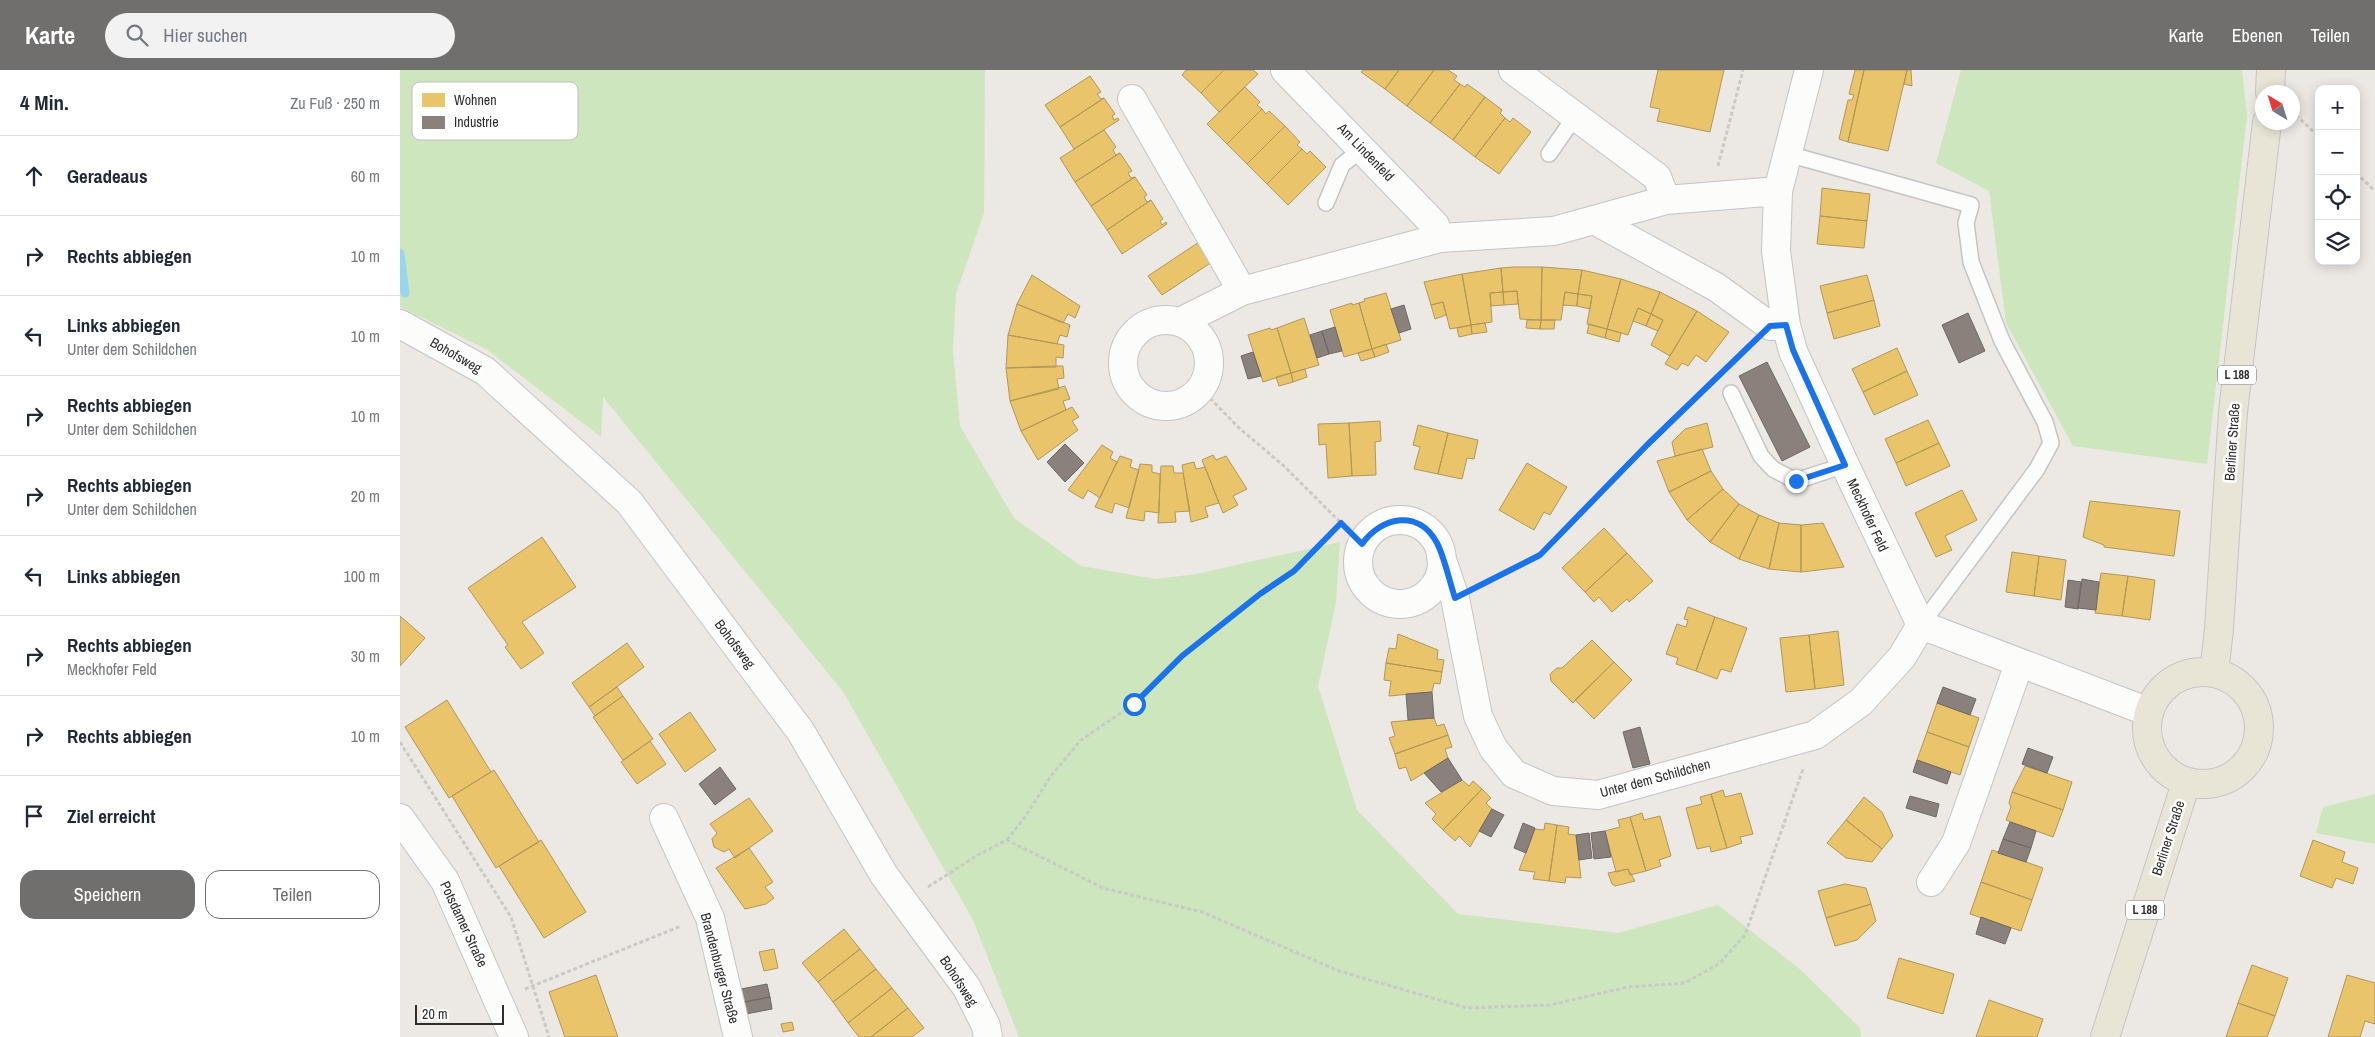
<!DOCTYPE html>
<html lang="de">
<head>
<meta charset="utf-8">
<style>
	:root { --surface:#fff; --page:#f2f2f3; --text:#1f2937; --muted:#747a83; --line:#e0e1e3; --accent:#706f6e }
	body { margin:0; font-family:"Archivo Narrow",sans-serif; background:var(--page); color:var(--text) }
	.controls { position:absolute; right:15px; top:15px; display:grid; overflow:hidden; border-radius:10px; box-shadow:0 2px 12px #0003 }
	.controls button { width:45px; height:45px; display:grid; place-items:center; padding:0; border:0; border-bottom:1px solid var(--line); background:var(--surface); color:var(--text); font:25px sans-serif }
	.compass { position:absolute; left:1855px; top:15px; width:45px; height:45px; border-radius:50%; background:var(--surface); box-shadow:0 2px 12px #0003; rotate:322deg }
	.scale { position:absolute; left:15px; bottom:12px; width:89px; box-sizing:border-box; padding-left:5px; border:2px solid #2e2e2e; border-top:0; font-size:14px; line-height:18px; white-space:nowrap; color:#2e2e2e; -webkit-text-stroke:4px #fff; paint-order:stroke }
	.stop { position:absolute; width:15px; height:15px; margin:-11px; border:4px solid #1a73e8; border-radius:50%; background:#fff }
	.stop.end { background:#1a73e8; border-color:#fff; box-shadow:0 1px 5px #0008 }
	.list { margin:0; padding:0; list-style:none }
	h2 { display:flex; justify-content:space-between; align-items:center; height:65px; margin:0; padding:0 20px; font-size:21px }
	h2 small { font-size:16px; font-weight:400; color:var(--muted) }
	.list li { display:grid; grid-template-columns:32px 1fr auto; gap:15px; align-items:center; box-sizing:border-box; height:80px; padding:0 20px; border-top:1px solid var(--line) }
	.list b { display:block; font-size:19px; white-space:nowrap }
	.list p { margin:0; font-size:16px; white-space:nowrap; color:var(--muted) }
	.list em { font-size:16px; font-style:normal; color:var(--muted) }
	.actions { display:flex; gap:10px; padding:15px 20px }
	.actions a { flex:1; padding:11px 0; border:1px solid var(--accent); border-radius:15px; text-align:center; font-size:18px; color:var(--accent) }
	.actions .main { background:var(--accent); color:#fff }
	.icon { flex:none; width:28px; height:28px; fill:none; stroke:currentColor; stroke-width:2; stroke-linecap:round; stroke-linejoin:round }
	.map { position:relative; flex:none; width:1975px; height:967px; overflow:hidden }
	header { display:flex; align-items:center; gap:30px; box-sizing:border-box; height:70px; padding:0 25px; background:var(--accent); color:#fff }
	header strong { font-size:24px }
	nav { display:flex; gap:28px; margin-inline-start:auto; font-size:18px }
	.search { width:350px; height:45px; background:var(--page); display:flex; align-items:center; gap:12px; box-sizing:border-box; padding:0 18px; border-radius:28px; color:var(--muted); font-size:19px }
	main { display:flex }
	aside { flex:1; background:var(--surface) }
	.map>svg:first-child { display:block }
	.green { fill:#cee6be }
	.homes { fill:#e9c46a; stroke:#b19758 }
	.industry { fill:#8a817c; stroke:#6e6865 }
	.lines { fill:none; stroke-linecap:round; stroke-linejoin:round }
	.stream { stroke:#99d6ec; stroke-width:9 }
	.service-casing { stroke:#c5c4c5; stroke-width:18 }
	.minor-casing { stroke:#c5c4c5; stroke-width:30 }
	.tertiary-casing { stroke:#c5c4c5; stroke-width:30 }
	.primary-casing { stroke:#c6c5c4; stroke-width:30 }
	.path { stroke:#c9c9c8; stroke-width:3; stroke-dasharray:4 2.5; stroke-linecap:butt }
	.service { stroke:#fcfcfb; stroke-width:15 }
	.minor { stroke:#fcfcfb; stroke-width:28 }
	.tertiary { stroke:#fcfcfb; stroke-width:28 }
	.primary { stroke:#e8e4d6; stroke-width:28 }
	.route { stroke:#1a73e8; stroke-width:6 }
	.labels { text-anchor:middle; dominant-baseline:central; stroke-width:5; stroke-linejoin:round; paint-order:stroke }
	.shield { fill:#fff; stroke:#6d6d6d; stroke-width:1 }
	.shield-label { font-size:12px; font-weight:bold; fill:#2e2e2e }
	.street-label { font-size:14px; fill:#2e2e2e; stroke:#fff }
	.key { fill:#fff; stroke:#c0c0c0; stroke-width:1 }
	.key-label { font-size:14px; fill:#2e2e2e }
</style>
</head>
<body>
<header>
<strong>Karte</strong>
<div class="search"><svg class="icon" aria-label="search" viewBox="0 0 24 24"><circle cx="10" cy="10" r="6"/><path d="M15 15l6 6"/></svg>Hier suchen</div>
<nav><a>Karte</a><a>Ebenen</a><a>Teilen</a></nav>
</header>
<main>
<aside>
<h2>4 Min.<small>Zu Fuß · 250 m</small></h2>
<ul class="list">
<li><svg class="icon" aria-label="ahead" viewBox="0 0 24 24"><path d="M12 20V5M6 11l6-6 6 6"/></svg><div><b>Geradeaus</b></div><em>60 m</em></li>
<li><svg class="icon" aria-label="right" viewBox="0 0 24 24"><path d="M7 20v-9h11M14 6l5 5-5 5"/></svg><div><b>Rechts abbiegen</b></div><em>10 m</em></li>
<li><svg class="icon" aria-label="left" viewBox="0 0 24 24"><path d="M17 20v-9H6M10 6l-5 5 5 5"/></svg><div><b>Links abbiegen</b><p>Unter dem Schildchen</p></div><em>10 m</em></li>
<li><svg class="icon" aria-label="right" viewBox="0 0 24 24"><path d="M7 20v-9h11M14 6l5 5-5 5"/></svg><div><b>Rechts abbiegen</b><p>Unter dem Schildchen</p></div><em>10 m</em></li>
<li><svg class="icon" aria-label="right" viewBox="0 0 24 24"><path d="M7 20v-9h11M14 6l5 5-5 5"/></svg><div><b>Rechts abbiegen</b><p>Unter dem Schildchen</p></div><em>20 m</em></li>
<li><svg class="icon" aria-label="left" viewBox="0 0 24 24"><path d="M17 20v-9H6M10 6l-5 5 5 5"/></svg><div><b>Links abbiegen</b></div><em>100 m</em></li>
<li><svg class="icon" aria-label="right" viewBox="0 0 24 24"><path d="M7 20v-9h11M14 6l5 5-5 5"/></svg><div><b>Rechts abbiegen</b><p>Meckhofer Feld</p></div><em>30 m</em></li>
<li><svg class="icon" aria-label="right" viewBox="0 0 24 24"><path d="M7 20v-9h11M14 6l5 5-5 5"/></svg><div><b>Rechts abbiegen</b></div><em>10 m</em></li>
<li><svg class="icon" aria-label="arrive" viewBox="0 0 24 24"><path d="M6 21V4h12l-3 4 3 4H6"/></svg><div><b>Ziel erreicht</b></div></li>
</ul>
<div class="actions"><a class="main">Speichern</a><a>Teilen</a></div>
</aside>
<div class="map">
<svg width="1975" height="967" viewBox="0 0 1975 967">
	<rect width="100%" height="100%" fill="#ece8e4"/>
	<path class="green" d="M0 0H585L584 143 556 224 553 281 560 356 614 448 681 496 756 509 796 504 940 472 936 533 918 616 957 740 1058 844 1218 863 1318 835 1401 900 1460 958 1461 967H619L573 850 444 623 203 327 201 367 86 279 0 237Z
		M1561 0H1842L1847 46 1807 394 1673 376 1606 253 1589 121 1536 93Z
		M1975 724V774L1916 763 1923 737Z"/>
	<path class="homes" d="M786 0H824L801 23 782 5Z
		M824 0H853L858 4 819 42 801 23Z
		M963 0H999L985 19 961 2Z
		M999 0H1034L1007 36 985 19Z
		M1034 0H1048L1057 6 1054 10 1060 14 1030 53 1007 36Z
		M1258 0H1324L1310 62 1257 51 1260 39 1250 37Z
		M1455 0H1464L1448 72 1439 69 1448 30H1452L1454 25 1449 24Z
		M1464 0H1507L1488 81 1448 72Z
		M1507 0H1511L1512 16 1504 14Z
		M690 6 701 22 697 24 701 29 704 28 660 57 645 35Z
		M1060 14 1065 17 1067 14 1085 27 1053 70 1030 53Z
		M845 17 860 32 857 35 862 39 827 74 807 54Z
		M1085 27 1102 40 1100 43 1105 48 1075 87 1053 70Z
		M704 28 715 44 712 46 714 50 718 48 719 50 674 79 660 57Z
		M862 39 866 44 869 41 885 56 847 94 827 74Z
		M1105 48 1110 52 1113 48 1131 62 1099 104 1075 87Z
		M885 56 900 72 897 75 902 79 867 114 847 94Z
		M704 60 716 77 713 80 716 85 720 83 675 112 660 88Z
		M902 79 907 84 910 81 926 97 888 135 867 114Z
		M720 83 732 101 728 103 731 108 735 107 691 136 675 112Z
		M735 107 747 125 744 127 747 132 751 130 707 160 691 136Z
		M1422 118 1470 124 1467 151 1420 146Z
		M751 130 763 149 760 151 762 155 766 152 767 154 722 184 707 160Z
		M1420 146 1467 151 1464 178 1417 174Z
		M799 172 812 192 762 225 748 206Z
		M1114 197H1142L1141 250 1120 249 1117 221 1103 222 1101 198Z
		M1142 197 1182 200 1178 224 1165 222 1161 250H1141Z
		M1101 198 1103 222 1090 223 1092 252 1071 255 1062 204Z
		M1182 200 1221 209 1207 259 1187 254 1192 226 1178 224Z
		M1062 204 1071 255 1050 259 1043 232 1031 235 1024 212Z
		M632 205 680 236 675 248 668 244 663 253 617 234Z
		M1467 205 1474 230 1427 243 1420 216Z
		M1221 209 1260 222 1251 244 1238 238 1228 265 1207 259Z
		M1117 221 1118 234 1104 235 1103 222Z
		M1103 222 1104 235 1091 236 1090 223Z
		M1165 222 1178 224 1177 236 1163 235Z
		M1260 222 1297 241 1270 286 1251 275 1263 250 1251 244Z
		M986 223 1001 270 972 279 959 233 965 231 964 229Z
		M1178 224 1192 226 1190 239 1177 236Z
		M1474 230 1480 256 1434 269 1427 243Z
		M1043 232 1046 245 1035 249 1031 235Z
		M952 233V235L959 233 972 279 944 287 930 240Z
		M617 234 670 255 667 267 660 265 657 274 608 265Z
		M1238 238 1251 244 1246 256 1233 251Z
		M1297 241 1329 262 1306 292 1296 285 1288 296 1282 293 1277 300 1265 294Z
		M1251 244 1263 250 1258 261 1246 256Z
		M904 248 919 295 891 303 877 258Z
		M1127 250H1141L1140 259 1126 258Z
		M1141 250H1155L1154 259H1140Z
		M1085 253 1087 262 1072 264 1071 255Z
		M1189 254 1207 259 1205 268 1187 263Z
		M1071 255 1072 264 1059 267 1057 258Z
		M870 258 871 260 877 258 891 303 863 312 848 265Z
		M1207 259 1221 263 1219 272 1205 268Z
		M608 265 664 275 663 288 656 287V297L606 298Z
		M986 274 989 282 975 287 972 279Z
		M1497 278 1507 301 1463 322 1452 299Z
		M972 279 975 287 961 291 958 283Z
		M655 296H663L664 308 657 309 659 319 610 331 606 298Z
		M905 299 907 307 893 312 891 303Z
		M1507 301 1518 325 1474 345 1463 322Z
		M891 303 893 312 879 316 876 307Z
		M665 316 670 329 663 331 666 340 621 361 610 331Z
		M672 337 679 347 672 351 678 360 638 390 621 361Z
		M1528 350 1539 373 1496 393 1485 369Z
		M980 351 981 371 975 372 976 405 952 406 949 353Z
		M949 353 952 406 928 408 926 374 919 375 918 354Z
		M1307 353 1313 377 1275 386 1272 372 1285 359Z
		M1018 355 1048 363 1038 404 1014 399 1020 377 1013 375Z
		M1048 363 1078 370 1074 389 1067 388 1062 409 1038 404Z
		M1539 373 1550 396 1506 416 1496 393Z
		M702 375 713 382 710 388 717 392 700 428 688 420 683 429 668 420Z
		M1302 379 1311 401 1269 422 1257 391Z
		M813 385 816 390 826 386 847 419 833 426 838 435 823 443 802 390Z
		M720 386 732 390 730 397 739 400 729 438 715 433 712 443 695 437Z
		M794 392 796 399 805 397 819 433 805 437 808 447 791 452 782 395Z
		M1127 393 1167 417 1150 445 1144 442 1134 460 1099 440Z
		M740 394 752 395V402L760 404 759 443 745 441 744 451 726 448Z
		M761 396H773L774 403H783L790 441 775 442 776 452 758 453Z
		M1311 401 1323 419 1287 450 1269 422Z
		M1323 419 1339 434 1310 472 1287 450Z
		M1562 420 1577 450 1545 466 1552 480 1536 487 1515 443Z
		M1690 431 1780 441 1774 486 1704 477V475L1683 467Z
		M1339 434 1359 445 1339 489 1310 472Z
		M1359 445 1379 453 1369 499 1339 489Z
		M1379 453 1401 455V502L1369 499Z
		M1423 453 1444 497 1401 502V455Z
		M1204 458 1227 483 1185 522 1162 498Z
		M142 467 176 517 122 552 144 583 121 599 105 577 108 575 68 518Z
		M1612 482 1639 486 1634 526 1606 522Z
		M1227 483 1253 511 1229 532 1227 529 1212 542 1199 527 1194 532 1185 522Z
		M1639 486 1666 490 1661 530 1634 526Z
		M1701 503 1728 506 1722 546 1695 543Z
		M1728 506 1755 510 1750 550 1722 546Z
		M1288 537 1315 547 1296 601 1276 594 1278 588 1266 584 1277 554 1286 557 1288 550 1284 549Z
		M0 546 25 568 0 596Z
		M1315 547 1347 558 1331 602 1321 599 1317 609 1296 601Z
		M1438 561 1444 615 1415 619 1409 565Z
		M998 564 1038 580 1037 589 1044 590 1042 602 986 593 989 578 996 579Z
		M1409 565 1415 619 1386 622 1380 568Z
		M1192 570 1214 592 1173 633 1151 611 1150 604 1157 598H1162Z
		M227 573 244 597 189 637 172 613Z
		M1214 592 1232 610 1194 649 1175 630Z
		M986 593 1042 602 1040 614 1034 613 1032 622 989 626 991 611 984 610Z
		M217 617 223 626 195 646 189 637Z
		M223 626 253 669 223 690 193 647Z
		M47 630 91 702 49 728 5 657Z
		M1537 633 1579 648 1569 677 1527 662Z
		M290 642 316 680 285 702 259 664Z
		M1034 648 1037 656 1044 654 1048 665 995 684 989 668 995 666 991 652Z
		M1527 662 1569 677 1560 705 1517 690Z
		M1048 665 1052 677 1045 679 1048 688 1011 711 1006 697 999 699 995 684Z
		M250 671 266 694 237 714 221 692Z
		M1625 696 1672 712 1663 740 1612 722Z
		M94 700 139 772 96 798 52 726Z
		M1062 710 1069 716 1073 711 1082 719 1043 760 1032 749 1036 744 1025 733Z
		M1082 719 1091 728 1086 733 1092 739 1070 777 1059 766 1055 771 1043 760Z
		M1323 720 1325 727 1341 723 1353 764 1340 767 1342 773 1327 778 1311 724Z
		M1612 722 1663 740 1653 767 1606 750 1611 737 1609 733Z
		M1311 724 1327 778 1311 782 1310 776 1297 779 1286 738 1302 734 1300 727Z
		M1464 727 1482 742 1493 766 1482 779 1446 750Z
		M349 728 373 761 335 788 329 779 324 782 314 777 312 769 317 763 310 754Z
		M1242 743 1244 750 1260 746 1271 786 1259 790 1261 796 1246 801 1230 747Z
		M1230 747 1246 801 1230 805 1228 799 1216 802 1205 761 1220 757 1218 750Z
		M1446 750 1482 779 1472 792 1446 788 1427 773Z
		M1145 753 1157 755 1149 811 1133 809 1135 802 1119 800 1135 759 1144 760Z
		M1157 755 1169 757 1168 764 1176 765 1181 808 1166 807 1165 813 1149 811Z
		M141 770 186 842 144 868 99 796Z
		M1913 770 1945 782 1942 792 1958 798 1953 814 1936 808 1932 818 1900 806Z
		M349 778 373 812 365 817 374 828 366 834 345 839 316 798Z
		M1592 780 1643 798 1632 830 1581 812Z
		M1228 799 1235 811 1215 816 1212 814 1208 803Z
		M1581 812 1632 830 1621 861 1570 844Z
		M1445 814 1466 818 1471 834 1426 848 1418 821Z
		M1471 834 1476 851 1457 870 1435 876 1426 848Z
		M444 859 460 879 418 912 402 893Z
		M374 879 378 898 364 901 359 882Z
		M460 879 476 899 433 932 418 912Z
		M1499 888 1554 904 1543 944 1487 928Z
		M1852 895 1888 908 1875 946 1838 933Z
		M476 899 492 918 448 953 433 932Z
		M196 905 218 967H165L149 922Z
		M1947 905 1975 913V954L1965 951 1960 967H1928Z
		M492 918 508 938 471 967H459L448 953Z
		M1589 930 1643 949 1637 967H1576Z
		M1838 933 1875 946 1867 967H1826Z
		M508 938 524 958 512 967H471Z
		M392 952 394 960 383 962 381 954Z"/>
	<path class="industry" d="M1004 235 1011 259 999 263 991 239Z
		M1568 243 1585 281 1559 293 1542 255Z
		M935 257 942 281 929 284 922 261Z
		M922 261 929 284 917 288 910 265Z
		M853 282 861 306 848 309 841 286Z
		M1367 292 1410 377 1382 391 1339 306Z
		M665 374 684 393 665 412 647 392Z
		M1682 509 1699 512 1696 540 1678 538Z
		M1668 510 1681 512 1678 539 1665 537Z
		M1543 617 1576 629 1570 645 1537 633Z
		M1032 622 1034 648 1008 650 1006 624Z
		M1240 657 1250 694 1233 698 1223 662Z
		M1628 678 1653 687 1647 703 1622 694Z
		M1048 688 1062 710 1041 722 1024 703Z
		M1517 690 1551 702 1547 714 1513 702Z
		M320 697 336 719 315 735 299 714Z
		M1510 726 1539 734 1536 747 1506 738Z
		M1092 739 1104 745 1091 767 1079 761Z
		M1610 752 1636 761 1631 778 1603 769Z
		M1123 753 1135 758 1126 783 1114 778Z
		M1205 761 1211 787 1194 789 1191 763Z
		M1189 763 1192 788 1179 790 1176 765Z
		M1603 769 1631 778 1626 792 1598 783Z
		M1581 847 1611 858 1605 874 1576 864Z
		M367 914 370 927 344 932 341 919Z
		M370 927 372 939 346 944 344 932Z"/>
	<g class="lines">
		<path class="stream" d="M0 183 5 223"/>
		<defs>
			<path id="service" d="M1149 84 1174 48
				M1388 84 1571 135 1566 153 1571 192 1602 271 1645 352 1651 373 1637 399 1521 555
				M926 133 942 95 963 78
				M1331 323 1361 386 1373 399 1396 411 1445 395"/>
			<path id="minor" d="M885 0 1035 155 1040 168
				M1113 0 1257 107 1266 130
				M1409 0 1378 121 1376 181 1386 255 1393 281 1445 395 1521 555 1749 642
				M732 29 842 221
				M1194 150 1316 217 1370 256 1386 255
				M723 293a43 43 0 1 1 86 0a43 43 0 1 1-86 0Z
				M780 252 842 221 1040 168 1154 161 1266 130 1378 121
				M958 492a42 42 0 1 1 84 0a42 42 0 1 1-84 0Z
				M1041 487 1055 528 1078 646 1093 678 1114 704 1153 721 1198 725 1415 665 1461 632 1502 587 1521 555
				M0 748 45 811 114 967
				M264 748 310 848 338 967
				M1531 812 1556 773 1619 594"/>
			<path id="tertiary" d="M0 254 85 301 229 432 401 662 484 805 567 918 586 956 588 967"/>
			<path id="primary" d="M1870 22 1871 0
				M1747 658a56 56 0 1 1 112 0a56 56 0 1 1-112 0Z
				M1814 603 1819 559 1833 342 1867 52
				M1705 967 1786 713"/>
		</defs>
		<use href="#service" class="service-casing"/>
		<use href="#minor" class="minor-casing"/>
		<use href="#tertiary" class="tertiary-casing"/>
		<use href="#primary" class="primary-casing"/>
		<path class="path" d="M1896 45 1919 67
			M1318 96 1343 0
			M1956 103 1975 121
			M1324 300 1348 277
			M798 323 812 330 838 357 885 397 962 474
			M1080 515 1140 485 1309 315
			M0 672 111 847 149 967
			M607 770 625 747 651 706 681 670 734 634 782 586 860 524 894 501 941 453
			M528 817 576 786 607 770 703 818 802 842 939 901 1067 938 1150 935 1228 917 1285 913 1320 893 1345 865 1403 699
			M125 919 281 856"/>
		<use href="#service" class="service"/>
		<use href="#minor" class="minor"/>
		<use href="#tertiary" class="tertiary"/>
		<use href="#primary" class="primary"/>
	</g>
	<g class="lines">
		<path class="route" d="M734 634 782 586 860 524 894 501 941 453 962 474C982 446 1019 439 1037 473 1044 486 1050 513 1055 528L1140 485 1247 375 1370 256 1386 255 1393 280 1445 395 1396 411"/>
	</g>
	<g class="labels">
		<g class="shield">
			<rect x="1818" y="295.5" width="38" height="19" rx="4"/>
			<rect x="1726" y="830.5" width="38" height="19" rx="4"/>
		</g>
		<g class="shield-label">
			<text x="1837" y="305">L 188</text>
			<text x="1745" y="840">L 188</text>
		</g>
		<g class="street-label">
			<text transform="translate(966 82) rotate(46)">Am Lindenfeld</text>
			<text transform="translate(56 285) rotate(30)">Bohofsweg</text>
			<text transform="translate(1832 372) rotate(-86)">Berliner Straße</text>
			<text transform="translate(1468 445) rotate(65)">Meckhofer Feld</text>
			<text transform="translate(335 574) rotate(53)">Bohofsweg</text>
			<text transform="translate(1255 708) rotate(-15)">Unter dem Schildchen</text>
			<text transform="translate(1768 768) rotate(-72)">Berliner Straße</text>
			<text transform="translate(64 854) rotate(65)">Potsdamer Straße</text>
			<text transform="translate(320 898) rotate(75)">Brandenburger Straße</text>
			<text transform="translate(559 911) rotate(57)">Bohofsweg</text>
		</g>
	</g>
	<rect x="12" y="12" width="166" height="58" rx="8" class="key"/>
	<rect x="22" y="23" width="23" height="14" fill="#e9c46a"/>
	<rect x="22" y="46" width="23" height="13" fill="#8a817c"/>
	<g class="key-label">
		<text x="54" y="35">Wohnen</text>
		<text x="54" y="57">Industrie</text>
	</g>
</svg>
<div class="controls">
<button>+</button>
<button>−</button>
<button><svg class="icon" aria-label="locate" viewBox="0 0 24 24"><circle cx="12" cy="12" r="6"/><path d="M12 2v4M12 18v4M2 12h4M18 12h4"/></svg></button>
<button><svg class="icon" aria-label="layers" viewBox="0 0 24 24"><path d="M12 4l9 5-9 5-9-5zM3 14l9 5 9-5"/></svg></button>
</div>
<svg class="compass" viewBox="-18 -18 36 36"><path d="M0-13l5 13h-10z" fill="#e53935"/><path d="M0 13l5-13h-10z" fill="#747a83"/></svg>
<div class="scale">20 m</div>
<div class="stop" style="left:734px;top:634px"></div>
<div class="stop end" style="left:1396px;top:411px"></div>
</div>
</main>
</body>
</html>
